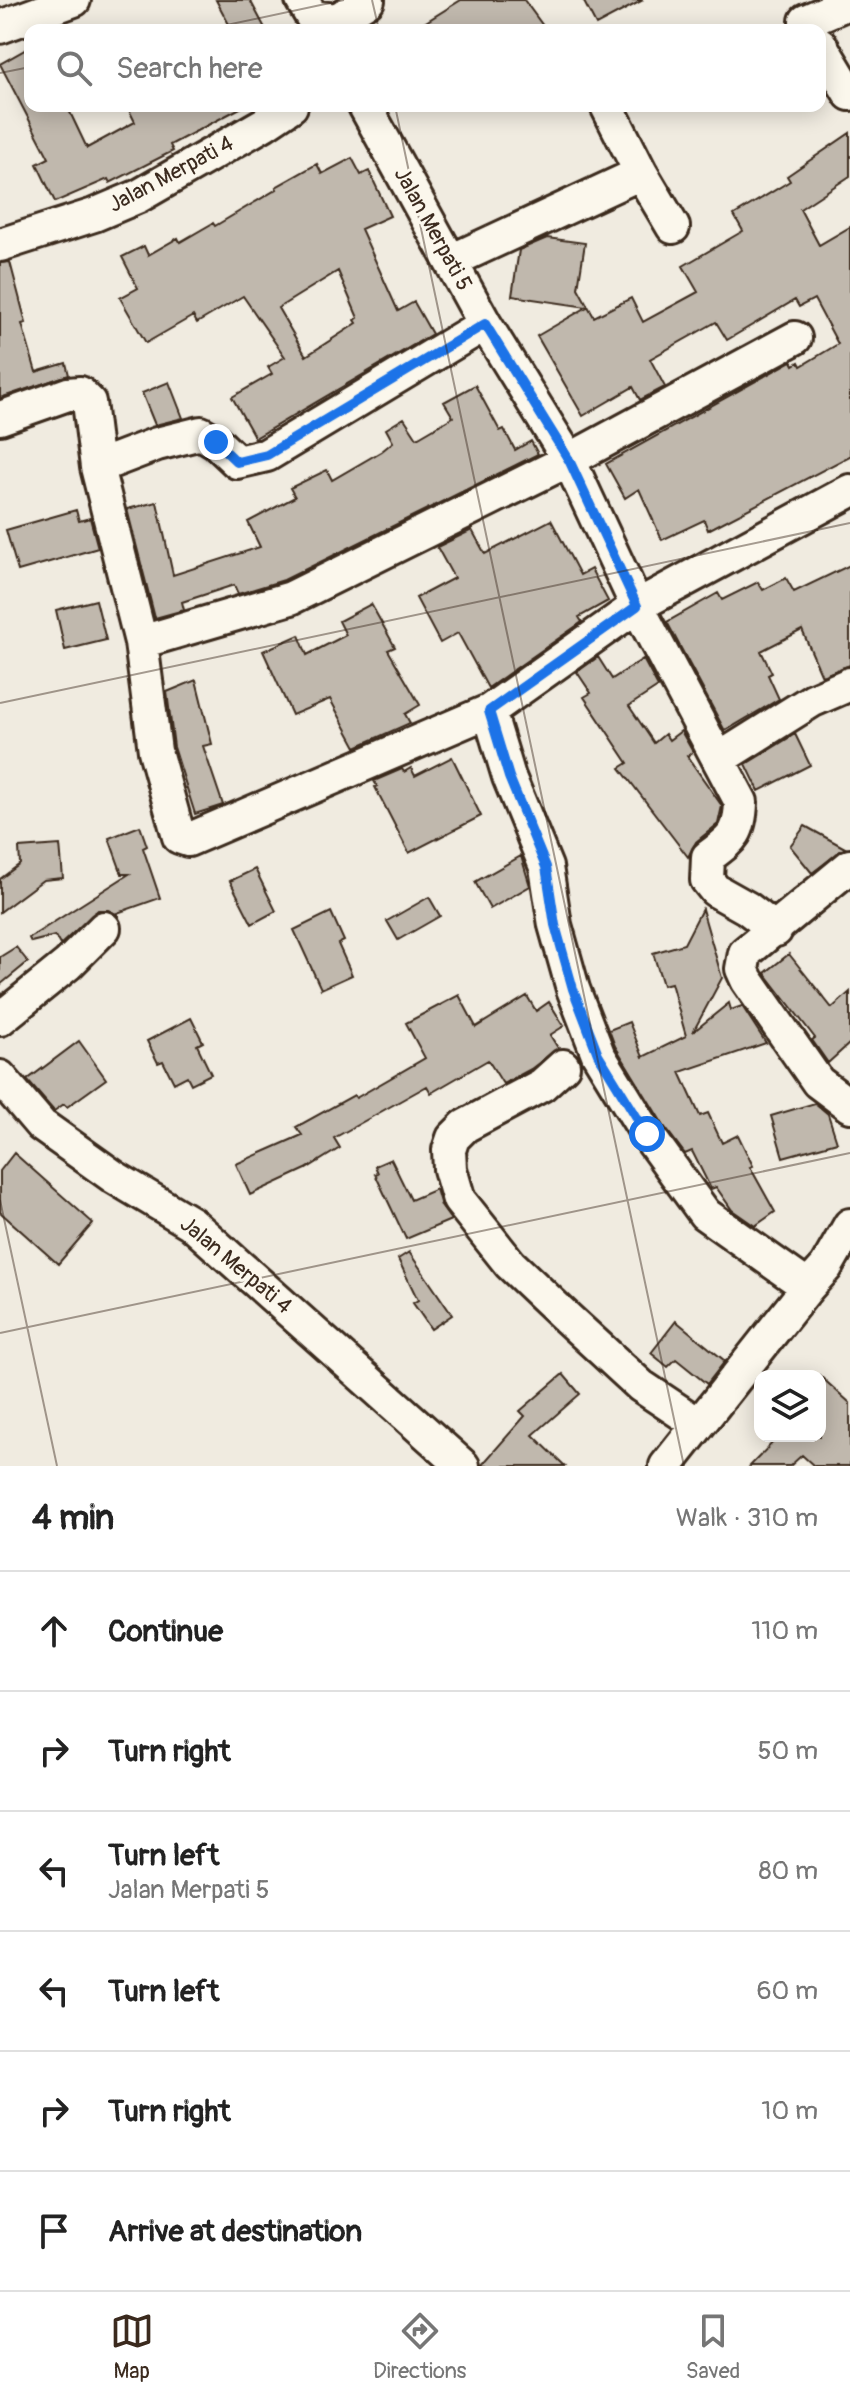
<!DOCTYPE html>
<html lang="en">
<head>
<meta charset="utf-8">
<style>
	:root { --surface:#fff; --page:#f2f2f2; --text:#222; --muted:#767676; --line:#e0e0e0; --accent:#3b2a1e }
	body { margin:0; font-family:Pangolin,sans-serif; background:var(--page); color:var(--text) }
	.controls { position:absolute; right:24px; bottom:24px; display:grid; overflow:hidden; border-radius:16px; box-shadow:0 4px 20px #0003 }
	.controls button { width:72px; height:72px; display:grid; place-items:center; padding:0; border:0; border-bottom:2px solid var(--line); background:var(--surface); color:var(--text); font:40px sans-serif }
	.stop { position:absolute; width:24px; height:24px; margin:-18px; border:6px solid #1a73e8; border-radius:50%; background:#fff }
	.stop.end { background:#1a73e8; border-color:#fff; box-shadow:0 2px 8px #0008 }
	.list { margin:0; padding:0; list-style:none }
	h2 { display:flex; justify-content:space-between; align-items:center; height:104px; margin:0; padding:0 32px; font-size:34px }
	h2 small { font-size:26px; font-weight:400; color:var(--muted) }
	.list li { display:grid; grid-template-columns:52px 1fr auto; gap:24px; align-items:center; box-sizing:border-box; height:120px; padding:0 32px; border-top:2px solid var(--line) }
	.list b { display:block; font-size:30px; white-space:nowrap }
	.list p { margin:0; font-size:26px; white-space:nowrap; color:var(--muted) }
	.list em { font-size:26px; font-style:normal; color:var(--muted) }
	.icon { flex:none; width:44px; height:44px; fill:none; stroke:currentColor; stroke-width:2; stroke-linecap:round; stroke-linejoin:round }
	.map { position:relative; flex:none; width:850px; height:1466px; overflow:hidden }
	.search { position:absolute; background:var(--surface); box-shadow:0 4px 20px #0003; left:24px; right:24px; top:24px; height:88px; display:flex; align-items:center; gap:20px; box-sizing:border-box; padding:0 28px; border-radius:16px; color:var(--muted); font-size:30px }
	.sheet { height:824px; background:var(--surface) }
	nav { display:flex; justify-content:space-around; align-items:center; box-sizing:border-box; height:112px; border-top:2px solid var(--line); background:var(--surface); font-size:22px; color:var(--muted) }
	nav a { display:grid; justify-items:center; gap:4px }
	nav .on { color:var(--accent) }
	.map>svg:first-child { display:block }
	.building { fill:#c0b8ad; stroke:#3b2a1e; stroke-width:2; fill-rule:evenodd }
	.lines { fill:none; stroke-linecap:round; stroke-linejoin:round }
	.minor-casing { stroke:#3b2a1e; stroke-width:38 }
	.minor { stroke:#fbf7ec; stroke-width:32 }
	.route { stroke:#1a73e8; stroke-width:10 }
	.ticks { fill:none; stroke:#3b2a1e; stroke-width:2; stroke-opacity:0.45 }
	.labels { text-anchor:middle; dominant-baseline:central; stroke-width:6; stroke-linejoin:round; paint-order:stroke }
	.street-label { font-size:22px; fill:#3b2a1e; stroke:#fbf7ec }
</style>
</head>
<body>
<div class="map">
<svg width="850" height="1466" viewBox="0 0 850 1466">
	<rect width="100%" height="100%" fill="#f0ebe0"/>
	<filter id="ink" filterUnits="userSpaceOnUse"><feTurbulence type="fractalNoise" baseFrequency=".0125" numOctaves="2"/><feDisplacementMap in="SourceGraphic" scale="16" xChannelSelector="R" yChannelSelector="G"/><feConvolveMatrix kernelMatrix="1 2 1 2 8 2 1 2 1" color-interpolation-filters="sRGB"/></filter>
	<g filter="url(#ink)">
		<path class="building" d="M216 0H250L266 30H232Z
			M461 0H524L546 30H413Z
			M583 0H643L596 25Z
			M30 47V106H67L87 148 135 122 127 106H244L170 145 173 151 110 183 108 179 55 202 37 164 49 158 0 64Z
			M850 133V176L800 209 819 245 850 227V456L708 530 704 520 662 540 639 489 625 498 606 464 792 361 794 365 799 362 801 366 838 344 814 299 799 307 795 300 727 340 716 322 650 359 665 387 640 400 633 387 583 416 537 336 587 307 512 296 519 250 547 238 585 243 578 288 594 317 631 298 643 322 698 292 683 266 743 231 734 215 790 181 787 176Z
			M352 158 361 175 369 171 390 216 361 229 398 311 414 302 432 334 255 438 232 397 272 374 268 367 285 357 243 296 197 323 193 316 146 343 120 298 138 288 122 257 144 246 148 255 178 238 180 242 213 223 215 226 277 189 276 187 317 164 322 174ZM338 271 358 318 355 320 357 323 306 356 278 308Z
			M10 262 26 323 22 324 36 372 66 363 69 375 0 398V263Z
			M169 382 183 418 155 425 142 393Z
			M475 385 500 431 504 429 515 450 531 441 538 454 284 580 238 594 234 585 182 602 184 610 155 618 127 509 157 502 173 575 260 547 248 522 295 497 290 488 327 470 332 480 382 451 393 442 386 429 404 418 417 438 453 417 444 402Z
			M76 510 79 521 90 518 98 548 18 571 6 530Z
			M551 520 580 575 591 569 608 601 579 617 582 622 488 688 458 633 440 643 416 598 454 578 437 547 472 530 485 554Z
			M850 565V665L822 676 802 630 761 651 772 673 768 675 779 699 725 731 667 622 718 593 722 600 758 582 763 590 786 578 794 592Z
			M96 600 106 640 65 650 56 610Z
			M371 604 395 647 388 650 420 705 405 714 410 723 356 747 330 699 292 715 263 651 299 635 307 655 346 635 339 621Z
			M598 657 612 679 643 659 658 687 629 706 654 743 665 734 669 740 681 731 693 752 687 756 722 806 718 824 696 842 688 857 620 768 628 763 584 697 591 693 577 672Z
			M196 680 212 744 203 746 223 805 195 814 174 747 167 692Z
			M795 734 810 765 759 791 746 764Z
			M452 757 481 816 409 853 375 787 377 786 374 781 402 769 404 772 411 768 415 776Z
			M140 826 147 846 143 848 160 898 117 913 118 915 108 910H98L60 945 55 936 31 942 29 938 129 874H122L109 838Z
			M805 826 845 848 812 873 790 846Z
			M60 845 63 878 43 880 0 912V879L20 864 19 848Z
			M521 856 530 886 490 909 475 882Z
			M255 869 276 911 252 924 230 881Z
			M429 897 440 916 398 940 387 921Z
			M702 909 722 978 693 1032 729 1003 731 1010 742 1006 766 1043 680 1072 700 1116 708 1113 722 1143 738 1135 753 1166 750 1167 775 1212 755 1226 732 1210 716 1187 711 1189 692 1151 685 1154 664 1126 615 1046 609 1030 629 1022 643 1057 686 1036 671 983 663 985 653 953 684 944Z
			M331 912 344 941 338 944 352 975 321 989 294 930Z
			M16 947 28 962 0 985V957Z
			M789 954 832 1008 850 992V1043L828 1063 812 1040 815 1038 765 973Z
			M459 995 476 1027 527 996 536 1011 549 1002 564 1026 550 1035 558 1048 531 1069 503 1084 488 1060 431 1093 427 1086 334 1138 340 1148 306 1169 250 1195 236 1164 302 1135 296 1127 354 1095 356 1098 425 1058 406 1023Z
			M191 1018 203 1042 197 1045 211 1074 191 1084 187 1076 174 1083 163 1061 158 1063 147 1041Z
			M79 1041 106 1079 67 1107 64 1104 54 1111 27 1080Z
			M815 1103 828 1114 837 1142 783 1157 771 1116Z
			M14 1153 93 1223 58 1264 0 1212V1171Z
			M391 1159 411 1200 436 1189 441 1206 451 1220 406 1239 375 1174 378 1173 375 1166Z
			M409 1252 452 1315 431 1329 413 1303 418 1300 398 1259Z
			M676 1321 725 1361 707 1384 676 1359 668 1367 651 1353Z
			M563 1374 580 1394 533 1435 565 1466H481L525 1416 520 1411Z
			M820 1376 850 1403V1466H814L802 1455 790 1466H750L779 1436H820Z"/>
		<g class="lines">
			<defs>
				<path id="minor" d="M302 0 312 17 337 20 339 30
					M337 20 368 0
					M806 21 850 2
					M0 27 74 0
					M820 44 850 94
					M365 106 485 324 569 460 637 606 741 802C740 834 733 838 708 857L707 880 715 890 747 908 776 930
					M607 106 641 173 673 227
					M0 245 94 215 139 196 264 124 291 106
					M451 261 641 173
					M0 418 68 394 80 393 89 402 97 467 141 642 291 598 569 460 795 338
					M97 467 157 444 201 433 216 442 237 462 267 455 485 324
					M141 642 155 751 179 837 188 840 489 711 637 606 850 491
					M489 711 509 777 546 867 555 925 573 989 598 1054 647 1134 705 1214 808 1287 826 1267 850 1225
					M719 759 813 700 850 684
					M850 866 745 953 742 969 747 980 818 1082 850 1106
					M0 1019 68 964 104 928
					M563 1066 542 1085 465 1126 453 1138 449 1150 450 1169 459 1200 510 1264 567 1318 641 1386 698 1424
					M0 1077 41 1125 114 1177 191 1223 463 1466
					M666 1466 808 1287"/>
			</defs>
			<use href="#minor" class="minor-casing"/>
			<use href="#minor" class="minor"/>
		</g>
	</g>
	<g class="lines" filter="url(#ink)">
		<path class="route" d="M216 442 237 462 267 455 485 324 569 460 637 606 489 711 509 777 546 867 555 925 573 989 598 1054 647 1134"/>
	</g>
	<path class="ticks" d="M372 0 379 30M203 30 344 0M0 73 30 67M395 106 684 1466M0 703 850 523M0 1200 57 1466M0 1333 850 1153"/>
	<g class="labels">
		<g class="street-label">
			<text transform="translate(171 174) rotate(-28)">Jalan Merpati 4</text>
			<text transform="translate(433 229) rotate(61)">Jalan Merpati 5</text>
			<text transform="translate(236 1265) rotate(40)">Jalan Merpati 4</text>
		</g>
	</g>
</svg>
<div class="controls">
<button><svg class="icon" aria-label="layers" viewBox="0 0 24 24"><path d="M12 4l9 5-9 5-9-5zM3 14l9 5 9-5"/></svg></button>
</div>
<div class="stop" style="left:647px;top:1134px"></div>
<div class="stop end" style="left:216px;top:442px"></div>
<div class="search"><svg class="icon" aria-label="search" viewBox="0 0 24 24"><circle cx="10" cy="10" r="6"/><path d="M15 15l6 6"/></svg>Search here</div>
</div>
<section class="sheet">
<h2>4 min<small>Walk · 310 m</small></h2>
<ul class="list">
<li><svg class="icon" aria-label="ahead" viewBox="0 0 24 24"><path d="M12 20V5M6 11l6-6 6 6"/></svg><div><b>Continue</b></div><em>110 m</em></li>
<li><svg class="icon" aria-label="right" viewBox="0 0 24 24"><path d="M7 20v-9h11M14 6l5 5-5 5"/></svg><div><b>Turn right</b></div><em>50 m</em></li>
<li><svg class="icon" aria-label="left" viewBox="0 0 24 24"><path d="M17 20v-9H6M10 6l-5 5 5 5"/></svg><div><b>Turn left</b><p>Jalan Merpati 5</p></div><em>80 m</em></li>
<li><svg class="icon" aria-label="left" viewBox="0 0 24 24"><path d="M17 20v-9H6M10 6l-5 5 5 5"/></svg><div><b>Turn left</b></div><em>60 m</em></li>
<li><svg class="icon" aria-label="right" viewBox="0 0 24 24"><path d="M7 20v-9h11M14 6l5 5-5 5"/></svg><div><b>Turn right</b></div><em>10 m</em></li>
<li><svg class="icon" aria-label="arrive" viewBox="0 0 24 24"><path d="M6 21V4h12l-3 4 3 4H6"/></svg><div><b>Arrive at destination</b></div></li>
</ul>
</section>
<nav>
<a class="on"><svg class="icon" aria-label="map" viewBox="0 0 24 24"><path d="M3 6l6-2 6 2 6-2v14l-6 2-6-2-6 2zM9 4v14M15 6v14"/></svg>Map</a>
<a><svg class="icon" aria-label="directions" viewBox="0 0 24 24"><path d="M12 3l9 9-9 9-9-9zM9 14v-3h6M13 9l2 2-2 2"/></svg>Directions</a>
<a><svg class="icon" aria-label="saved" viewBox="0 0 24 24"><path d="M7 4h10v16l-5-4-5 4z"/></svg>Saved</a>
</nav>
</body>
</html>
